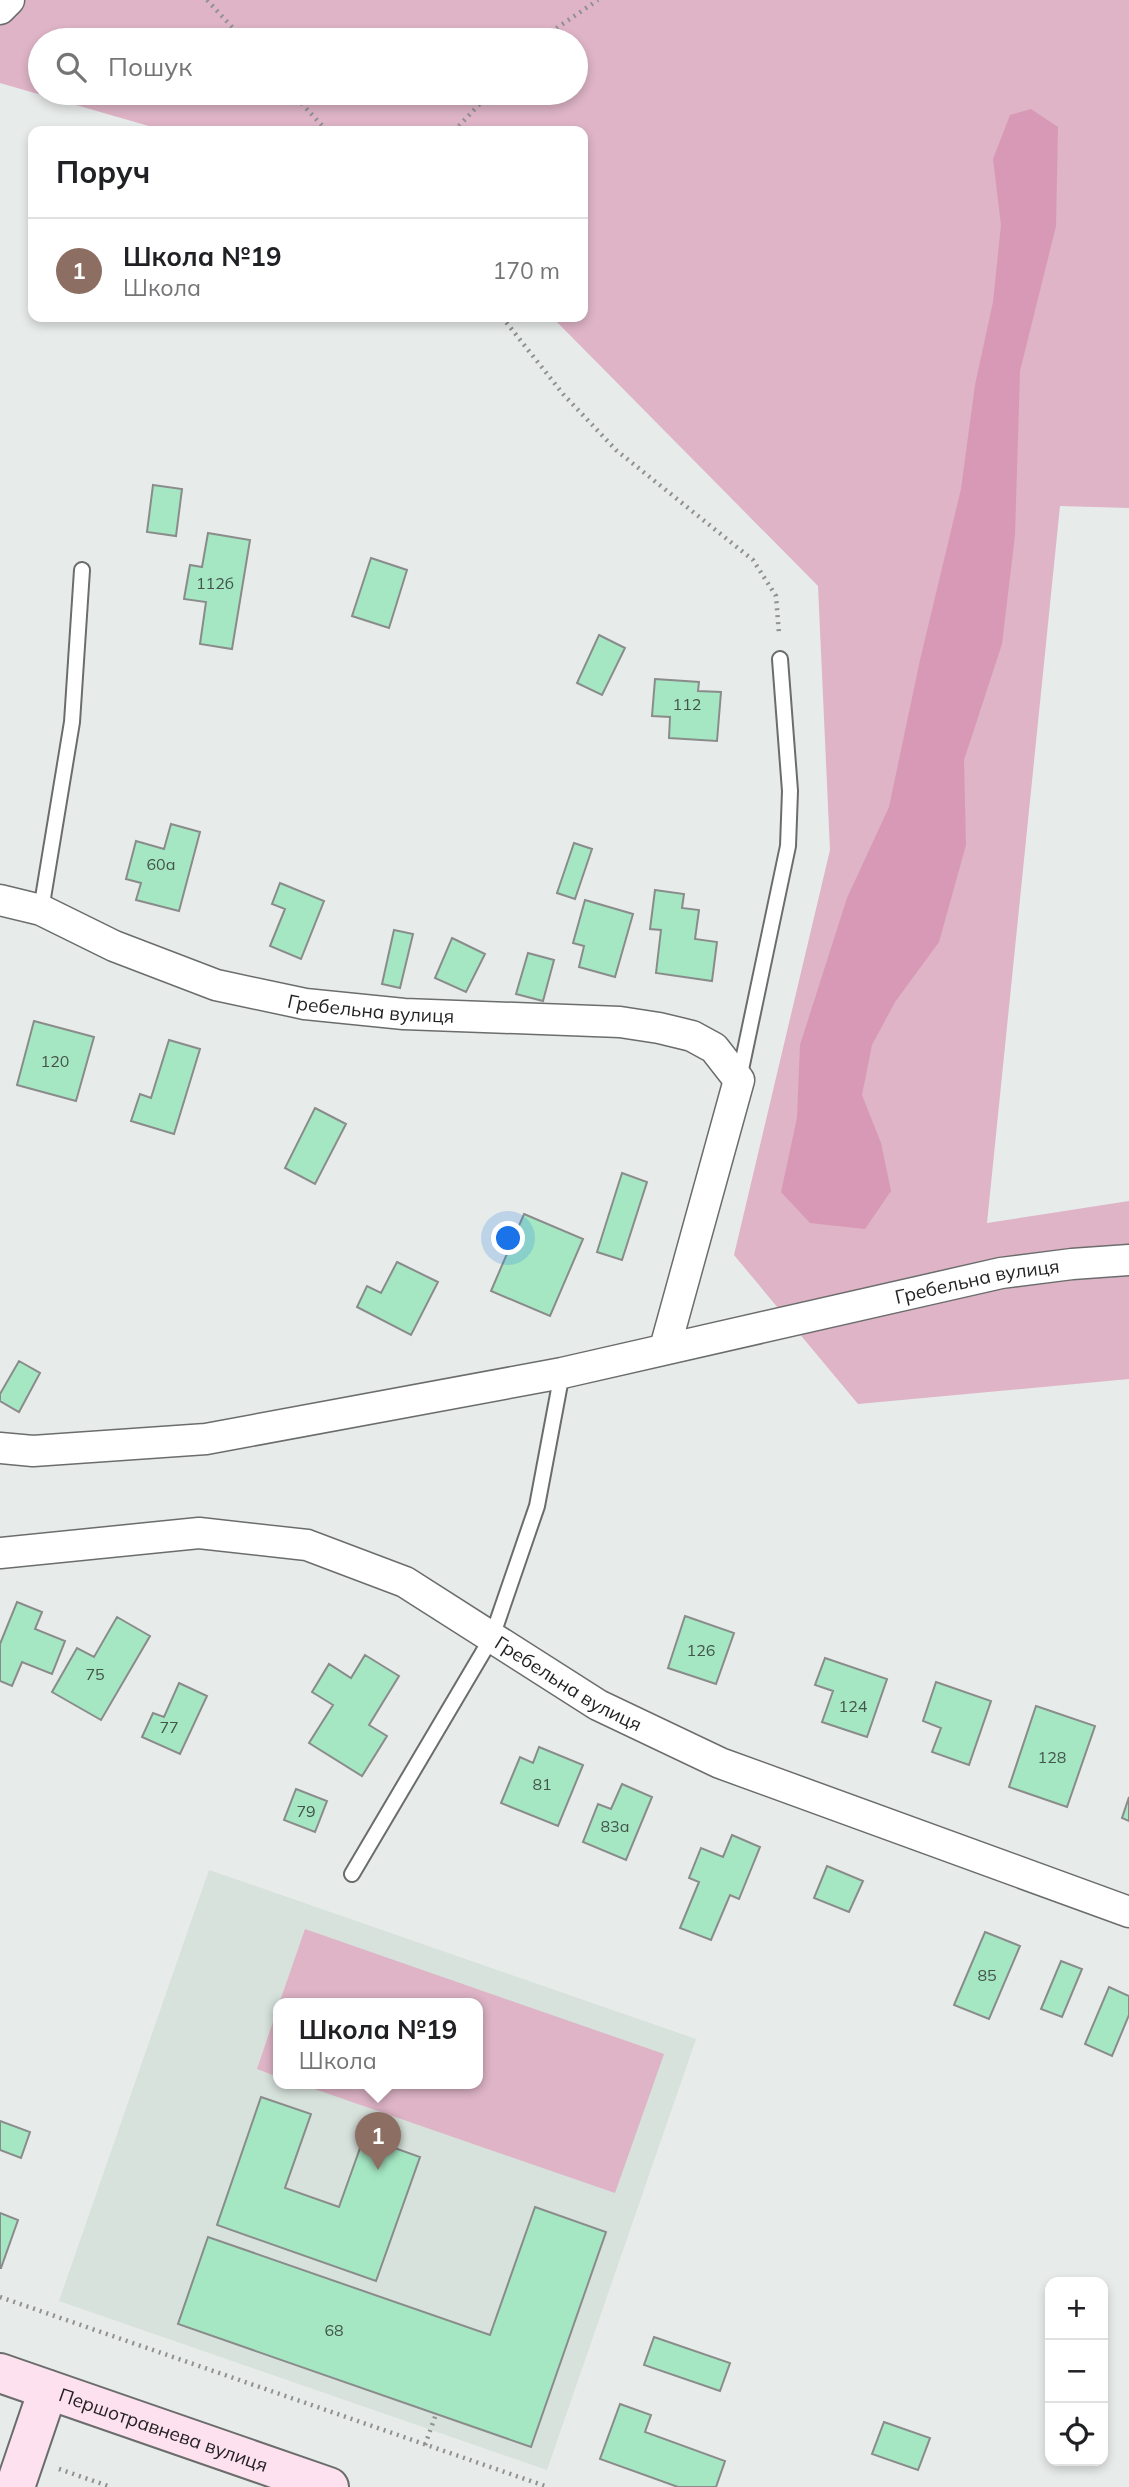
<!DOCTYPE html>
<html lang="uk">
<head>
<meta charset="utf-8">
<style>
	:root { --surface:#fff; --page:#f2f2f2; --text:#202124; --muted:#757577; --line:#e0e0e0; --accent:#db2777 }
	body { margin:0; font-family:Mulish,sans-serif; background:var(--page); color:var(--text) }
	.controls { position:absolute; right:21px; bottom:21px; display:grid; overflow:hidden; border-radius:14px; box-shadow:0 4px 10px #0003 }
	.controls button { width:63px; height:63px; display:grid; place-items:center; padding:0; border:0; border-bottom:2px solid var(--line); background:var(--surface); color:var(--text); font:35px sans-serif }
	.you { position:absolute; left:509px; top:1239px; width:24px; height:24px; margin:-18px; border:5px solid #fff; border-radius:50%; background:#1a73e8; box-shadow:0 0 0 10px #1a73e833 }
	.badge { display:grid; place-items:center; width:46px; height:46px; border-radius:50%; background:var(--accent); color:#fff; font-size:23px; font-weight:700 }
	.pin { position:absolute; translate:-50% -58px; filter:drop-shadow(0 2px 4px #0008) }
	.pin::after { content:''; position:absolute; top:37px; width:24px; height:21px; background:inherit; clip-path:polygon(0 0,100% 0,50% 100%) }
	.popup { position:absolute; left:273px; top:1998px; width:210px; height:91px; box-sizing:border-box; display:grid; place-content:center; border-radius:14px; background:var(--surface); filter:drop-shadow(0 2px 5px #0005); font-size:23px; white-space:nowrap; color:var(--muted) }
	.popup b { font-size:26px; color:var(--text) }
	.popup::after { content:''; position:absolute; left:50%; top:100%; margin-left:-14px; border:14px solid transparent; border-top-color:var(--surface) }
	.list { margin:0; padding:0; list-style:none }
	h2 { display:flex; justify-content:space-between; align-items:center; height:91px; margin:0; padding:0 28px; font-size:30px }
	h2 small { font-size:23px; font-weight:400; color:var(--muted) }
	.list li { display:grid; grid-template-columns:46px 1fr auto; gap:21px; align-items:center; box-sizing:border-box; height:105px; padding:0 28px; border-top:2px solid var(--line) }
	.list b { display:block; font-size:26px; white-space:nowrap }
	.list p { margin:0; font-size:23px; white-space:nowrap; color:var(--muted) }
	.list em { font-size:23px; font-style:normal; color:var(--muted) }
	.icon { flex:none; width:38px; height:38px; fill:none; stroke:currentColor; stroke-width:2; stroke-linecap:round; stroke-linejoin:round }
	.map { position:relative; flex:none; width:1129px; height:2487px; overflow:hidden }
	.search { position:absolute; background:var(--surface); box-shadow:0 4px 10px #0003; left:28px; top:28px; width:560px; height:77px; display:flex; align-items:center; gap:18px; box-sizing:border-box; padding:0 24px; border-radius:38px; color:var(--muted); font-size:26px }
	.panel { position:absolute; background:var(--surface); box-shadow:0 4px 10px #0003; left:28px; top:126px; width:560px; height:196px; border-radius:14px }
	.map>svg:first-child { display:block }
	.built { fill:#d7e2dc; fill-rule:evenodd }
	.green { fill:#deb4c6; fill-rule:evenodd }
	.forest { fill:#d899b6 }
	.building { fill:#a5e7c3; stroke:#8a8c8b; stroke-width:2 }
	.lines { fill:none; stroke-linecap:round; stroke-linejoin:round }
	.lane-casing { stroke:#6b6d6c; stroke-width:18 }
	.street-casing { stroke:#6b6d6c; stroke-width:33 }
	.secondary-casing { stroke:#6b6d6c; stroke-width:42 }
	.path { stroke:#909291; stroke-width:4.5; stroke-dasharray:2 5; stroke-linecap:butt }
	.lane { stroke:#fff; stroke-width:14 }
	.street { stroke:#fff; stroke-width:30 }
	.secondary { stroke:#fee1ee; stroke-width:38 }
	.labels { text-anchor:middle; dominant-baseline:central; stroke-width:5; stroke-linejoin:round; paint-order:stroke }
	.number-label { font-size:16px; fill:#43544a }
	.street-label { font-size:19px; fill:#222322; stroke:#fff }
</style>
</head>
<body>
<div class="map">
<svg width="1129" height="2487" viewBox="0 0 1129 2487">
	<rect width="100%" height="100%" fill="#e7ebe9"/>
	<path class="built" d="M209 1870 696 2039 547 2470 59 2301ZM278 2004H478V2084H278Z"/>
	<path class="green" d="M0 0H1129V508L1060 506 987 1223 1129 1201V1379L858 1404 734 1255 830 850 818 586 552 317H583V131H166L0 83ZM40 40H576V93H40Z
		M305 1929 664 2054 615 2193 300 2084H478V2004H279Z
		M278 2007V2077L257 2069Z"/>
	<path class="forest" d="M1031 109 1058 127 1056 226 1020 371 1015 535 1002 644 964 760 966 845 939 942 895 1002 872 1045 862 1095 881 1143 891 1191 865 1229 810 1223 781 1192 797 1118 800 1045 847 898 889 807 920 660 961 489 975 385 993 302 1001 225 993 159 1010 115Z"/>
	<path class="building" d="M153 485 182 489 176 536 147 532Z
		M208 533 250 540 232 649 200 644 206 602 184 599 190 565 202 567Z
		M371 558 407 570 389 628 352 616Z
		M599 635 625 648 602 695 577 683Z
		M655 679 699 682 698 691 721 692 717 741 669 738 670 717 652 716Z
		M171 824 200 832 179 911 136 900 141 883 126 879 136 841 164 849Z
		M574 843 592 849 575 899 557 893Z
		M280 883 324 901 301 959 270 946 285 909 272 904Z
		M655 890 684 894 682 908 699 910 695 939 717 942 712 981 656 973 661 930 650 929Z
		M585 900 633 914 615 977 579 967 584 946 573 943Z
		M394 930 413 934 400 988 382 984Z
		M452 938 485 954 466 992 435 978Z
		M528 953 554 960 543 1001 516 994Z
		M34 1021 94 1037 76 1101 17 1085Z
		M169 1040 200 1049 174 1134 131 1121 140 1094 151 1098Z
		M315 1108 346 1124 315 1184 285 1168Z
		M622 1173 647 1182 622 1260 597 1252Z
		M524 1214 583 1239 550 1316 491 1291Z
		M397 1262 438 1282 411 1335 357 1307 367 1286 381 1293Z
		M19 1361 40 1373 19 1412 0 1401V1394Z
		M17 1602 42 1612 35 1629 65 1641 52 1674 22 1662 12 1686 0 1681V1644Z
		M685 1616 734 1633 716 1684 668 1668Z
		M117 1617 150 1636 101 1720 52 1692 77 1648 94 1657Z
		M365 1655 399 1676 369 1725 387 1736 362 1776 309 1743 333 1705 312 1692 329 1664 351 1678Z
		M825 1658 887 1679 867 1737 822 1722 833 1691 815 1685Z
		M936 1682 991 1701 969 1765 932 1752 941 1728 923 1721Z
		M179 1683 207 1696 180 1754 142 1737 153 1713 164 1717Z
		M1036 1706 1095 1726 1067 1807 1009 1787Z
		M539 1747 583 1765 558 1826 501 1803 520 1757 533 1763Z
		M622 1784 652 1797 626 1860 583 1842 598 1804 611 1809Z
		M296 1789 327 1801 315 1832 284 1820Z
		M1129 1797V1821L1122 1818Z
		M732 1835 760 1847 739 1899 730 1895 711 1940 680 1928 699 1882 689 1878 701 1848 723 1857Z
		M827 1866 863 1881 849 1912 814 1898Z
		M985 1932 1020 1946 989 2019 954 2005Z
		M1061 1961 1082 1969 1062 2017 1041 2009Z
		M1109 1987 1129 1996V2015L1112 2056 1085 2044Z
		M261 2097 311 2114 285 2188 339 2207 364 2137 420 2157 376 2281 217 2225Z
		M0 2121 30 2132 21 2158 0 2150Z
		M535 2207 606 2232 531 2447 178 2324 208 2237 490 2335Z
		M0 2213 18 2220 1 2268H0Z
		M654 2337 730 2363 720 2391 644 2365Z
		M620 2404 651 2415 645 2432 725 2461 716 2487H678L600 2459Z
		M884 2422 930 2438 918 2470 872 2454Z"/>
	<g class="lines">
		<defs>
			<path id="lane" d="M41 910 72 722 82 570
				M739 1079 788 846 790 791 780 659
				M352 1874 492 1637 537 1506 562 1373"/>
			<g id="street">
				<path d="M0 9 9 0"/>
				<path id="s1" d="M0 900 41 910 114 946 216 985 305 1004 404 1014 620 1022 659 1028 692 1036 714 1048 739 1080 665 1348"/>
				<path id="s2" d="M0 1448 33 1451 206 1439 562 1373 1001 1273 1072 1264 1129 1260"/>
				<path id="s3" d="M0 1553 199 1533 307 1545 405 1582 598 1705 720 1763 1129 1912"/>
			</g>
			<g id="secondary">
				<path id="s4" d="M0 2373 329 2487"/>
				<path d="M15 2487 48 2390"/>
			</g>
		</defs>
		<use href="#lane" class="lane-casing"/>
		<use href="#street" class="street-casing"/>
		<use href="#secondary" class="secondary-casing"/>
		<path class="path" d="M207 0 244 40
			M539 40 598 0
			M292 93 327 131
			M454 131 490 93
			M502 317 563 394 616 450 753 560 776 596 779 634
			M0 2297 548 2487
			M425 2445 436 2414
			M59 2469 111 2487"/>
		<use href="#lane" class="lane"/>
		<use href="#street" class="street"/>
		<use href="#secondary" class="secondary"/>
	</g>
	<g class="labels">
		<g class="number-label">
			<text x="215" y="583">112б</text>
			<text x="687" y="704">112</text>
			<text x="161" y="864">60а</text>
			<text x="55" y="1061">120</text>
			<text x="701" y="1650">126</text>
			<text x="95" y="1674">75</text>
			<text x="853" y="1706">124</text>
			<text x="169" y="1727">77</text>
			<text x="1052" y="1757">128</text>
			<text x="542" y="1784">81</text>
			<text x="306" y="1811">79</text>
			<text x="615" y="1826">83а</text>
			<text x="987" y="1975">85</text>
			<text x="334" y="2330">68</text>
		</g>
		<g class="street-label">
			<text stroke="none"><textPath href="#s1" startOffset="390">Гребельна вулиця</textPath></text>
			<text stroke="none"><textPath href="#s2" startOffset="994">Гребельна вулиця</textPath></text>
			<text stroke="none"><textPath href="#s3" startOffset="606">Гребельна вулиця</textPath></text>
			<text stroke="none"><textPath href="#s4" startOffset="173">Першотравнева вулиця</textPath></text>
		</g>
	</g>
</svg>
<div class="controls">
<button>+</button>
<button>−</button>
<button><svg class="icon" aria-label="locate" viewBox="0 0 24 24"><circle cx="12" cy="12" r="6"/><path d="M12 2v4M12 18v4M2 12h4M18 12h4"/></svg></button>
</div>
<div class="you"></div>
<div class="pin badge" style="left:378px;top:2170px;background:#8d6e63">1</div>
<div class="popup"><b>Школа №19</b>Школа</div>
<div class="search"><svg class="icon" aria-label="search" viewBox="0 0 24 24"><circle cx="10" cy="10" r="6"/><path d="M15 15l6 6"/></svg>Пошук</div>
<section class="panel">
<h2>Поруч<small></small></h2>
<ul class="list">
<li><span class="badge" style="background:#8d6e63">1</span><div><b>Школа №19</b><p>Школа</p></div><em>170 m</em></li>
</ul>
</section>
</div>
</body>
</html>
